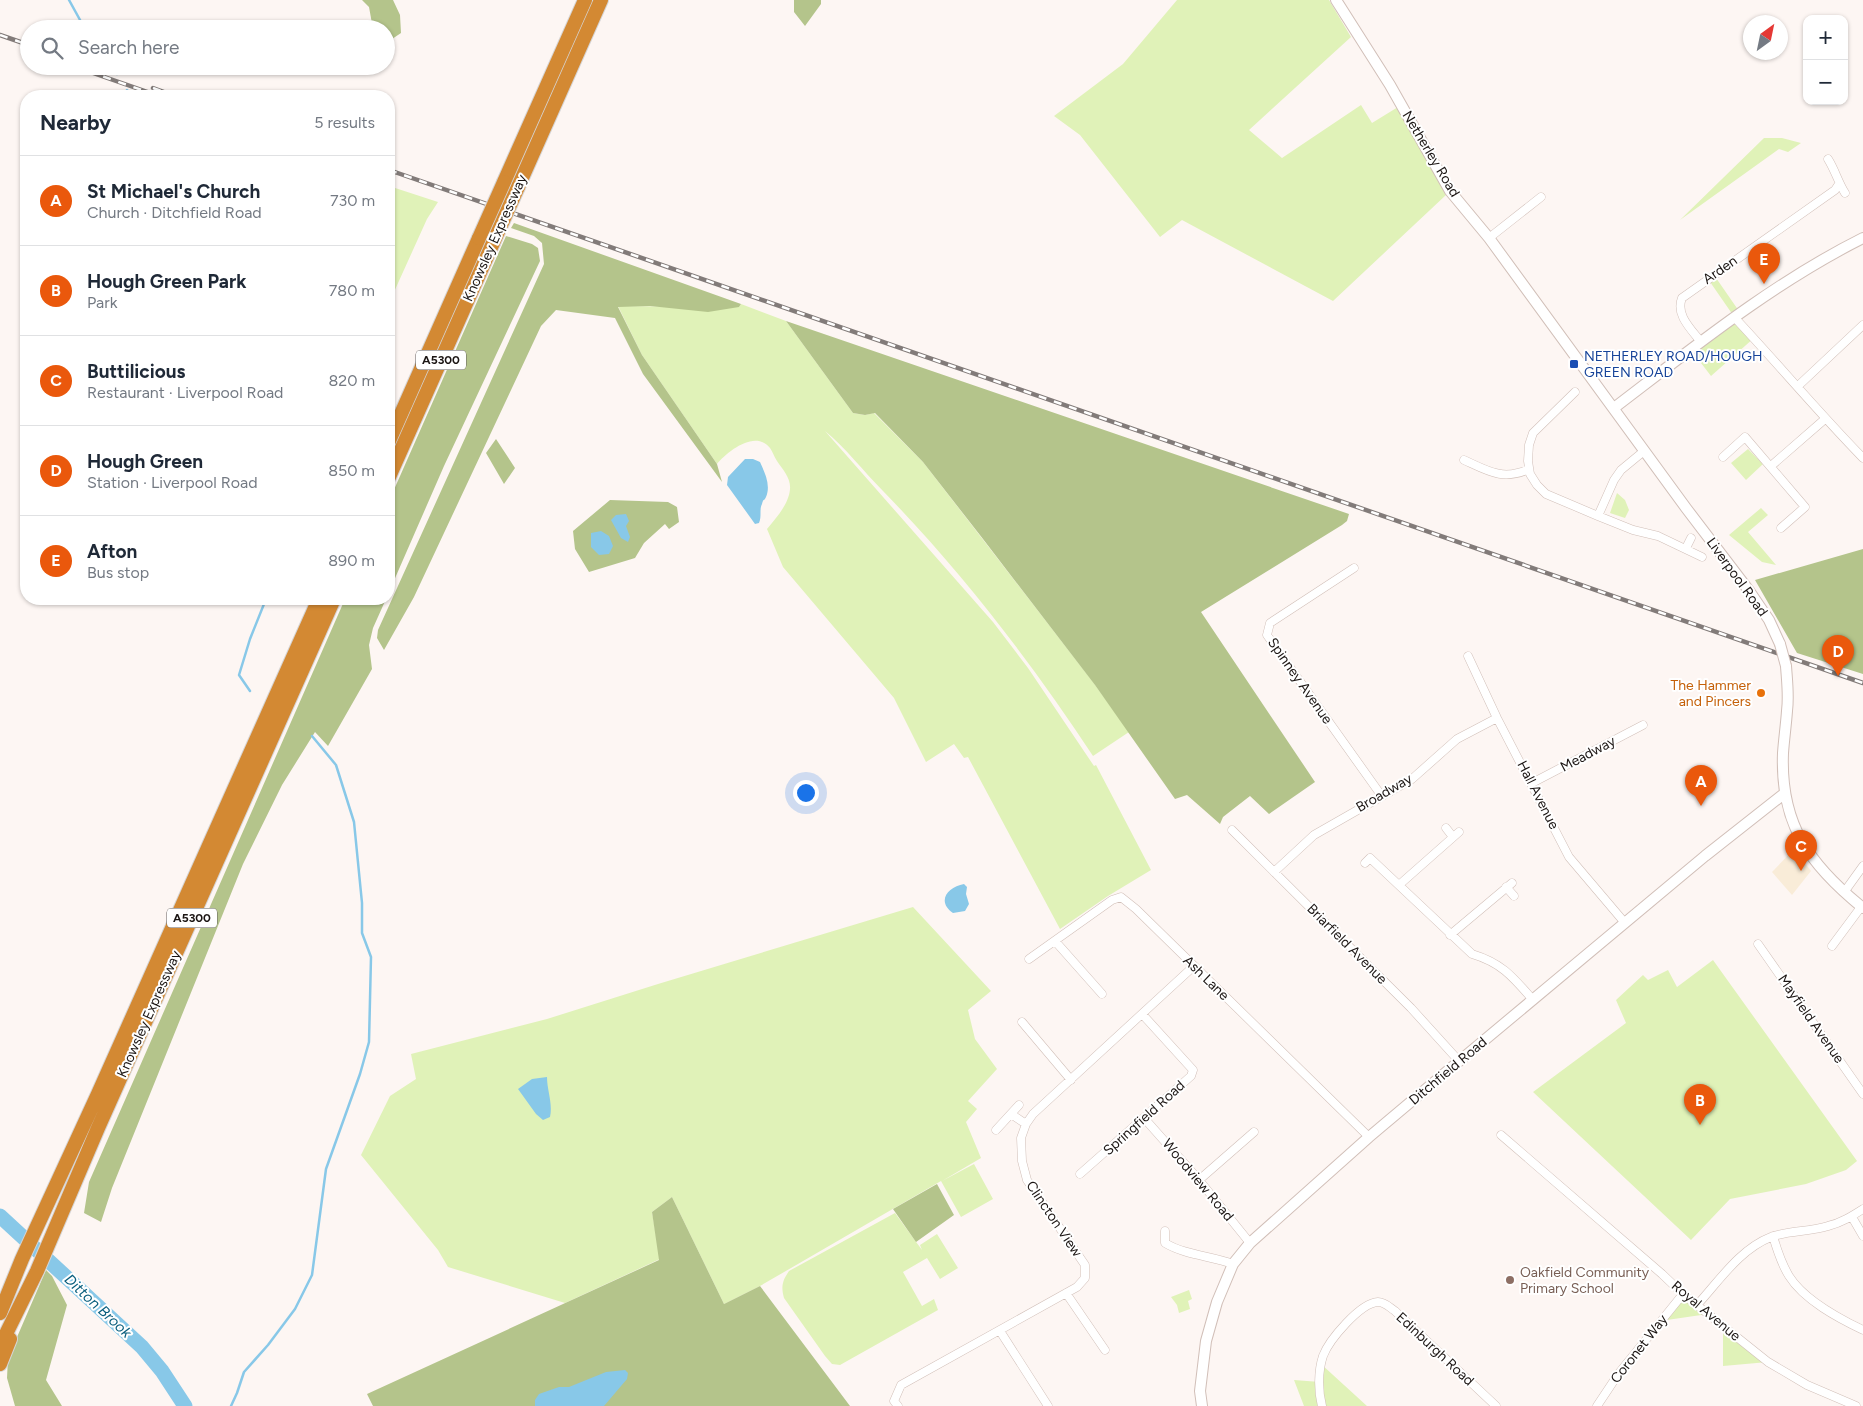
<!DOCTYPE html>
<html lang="en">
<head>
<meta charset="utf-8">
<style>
	:root { --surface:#fff; --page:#f6f6f7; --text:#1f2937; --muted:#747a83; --line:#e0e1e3; --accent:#ea580c }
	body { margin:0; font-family:Figtree,sans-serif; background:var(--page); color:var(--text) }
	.controls { position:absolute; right:15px; top:15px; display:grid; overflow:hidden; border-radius:10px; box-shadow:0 1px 4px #0004 }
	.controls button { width:45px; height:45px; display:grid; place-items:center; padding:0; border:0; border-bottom:1px solid var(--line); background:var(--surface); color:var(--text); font:25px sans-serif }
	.compass { position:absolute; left:1743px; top:15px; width:45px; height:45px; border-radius:50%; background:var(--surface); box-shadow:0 1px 4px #0004; rotate:33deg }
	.you { position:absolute; left:805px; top:792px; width:18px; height:18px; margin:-12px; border:4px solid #fff; border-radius:50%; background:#1a73e8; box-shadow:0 0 0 8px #1a73e833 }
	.badge { display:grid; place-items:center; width:32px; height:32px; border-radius:50%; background:var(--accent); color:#fff; font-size:16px; font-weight:700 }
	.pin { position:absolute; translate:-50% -41px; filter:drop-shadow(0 1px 2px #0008) }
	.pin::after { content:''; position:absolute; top:26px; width:18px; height:15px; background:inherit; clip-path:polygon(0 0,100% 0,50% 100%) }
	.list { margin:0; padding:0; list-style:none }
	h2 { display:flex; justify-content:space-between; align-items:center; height:65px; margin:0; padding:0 20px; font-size:21px }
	h2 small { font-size:16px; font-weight:400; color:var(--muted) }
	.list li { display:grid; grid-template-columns:32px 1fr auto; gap:15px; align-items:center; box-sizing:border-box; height:90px; padding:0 20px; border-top:1px solid var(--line) }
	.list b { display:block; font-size:19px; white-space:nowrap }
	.list p { margin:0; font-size:16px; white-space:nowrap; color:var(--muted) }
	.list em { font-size:16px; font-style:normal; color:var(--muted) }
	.icon { flex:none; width:28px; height:28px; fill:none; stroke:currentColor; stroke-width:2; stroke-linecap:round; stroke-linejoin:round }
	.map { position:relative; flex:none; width:1863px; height:1406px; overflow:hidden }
	.search { position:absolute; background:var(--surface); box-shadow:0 1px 4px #0004; left:20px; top:20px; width:375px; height:55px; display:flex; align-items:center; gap:12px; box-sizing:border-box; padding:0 18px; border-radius:28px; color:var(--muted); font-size:19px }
	.panel { position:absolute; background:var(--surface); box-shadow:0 1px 4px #0004; left:20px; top:90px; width:375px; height:515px; border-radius:20px }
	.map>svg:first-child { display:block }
	.commercial { fill:#f9ecd8 }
	.green { fill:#e0f2b8 }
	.forest { fill:#b4c48b }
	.water { fill:#88c8e8 }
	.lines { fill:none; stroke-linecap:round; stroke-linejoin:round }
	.stream { stroke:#88c8e8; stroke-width:2.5 }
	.river { stroke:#88c8e8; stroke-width:15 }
	.street-casing { stroke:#d1bfb8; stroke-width:9 }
	.secondary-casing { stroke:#d1bfb8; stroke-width:12 }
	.highway-casing { stroke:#d6d5d5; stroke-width:16 }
	.street { stroke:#fff; stroke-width:8 }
	.secondary { stroke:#fff; stroke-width:10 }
	.highway { stroke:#d38933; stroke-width:14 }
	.rail-casing { stroke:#827b79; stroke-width:4.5 }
	.rail { stroke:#fff; stroke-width:2.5; stroke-dasharray:8; stroke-linecap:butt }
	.secondary-bridge-casing { stroke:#d1bfb8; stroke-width:12; stroke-linecap:butt }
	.highway-bridge-casing { stroke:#d6d5d5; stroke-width:16; stroke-linecap:butt }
	.secondary-bridge { stroke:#fff; stroke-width:10 }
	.highway-bridge { stroke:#d38933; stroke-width:14 }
	.transit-dot { fill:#1a4fb4; stroke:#fff; stroke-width:2 }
	.food-dot { fill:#e8710a; stroke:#fff; stroke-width:2 }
	.education-dot { fill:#8d6e63; stroke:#fff; stroke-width:2 }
	.labels { text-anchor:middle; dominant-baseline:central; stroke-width:4; stroke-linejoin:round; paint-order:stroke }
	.shield { fill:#fff; stroke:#5f5b5a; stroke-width:1 }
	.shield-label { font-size:12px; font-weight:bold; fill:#1b1513 }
	.street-label { font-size:14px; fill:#1b1513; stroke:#fff }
	.transit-label { font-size:14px; fill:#164399; stroke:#fff; text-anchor:start }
	.food-label { font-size:14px; fill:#c56008; stroke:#fff; text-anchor:end }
	.education-label { font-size:14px; fill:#785e54; stroke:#fff; text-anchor:start }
	.water-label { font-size:15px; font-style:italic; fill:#095e7d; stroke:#fff }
</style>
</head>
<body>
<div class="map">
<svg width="1863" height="1406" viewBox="0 0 1863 1406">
	<rect width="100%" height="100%" fill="#fdf6f3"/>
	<path class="commercial" d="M1794 849 1811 871 1792 895 1772 872Z"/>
	<path class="green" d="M1177 0H1329L1351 37 1249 130 1282 158 1361 105 1372 123 1398 107 1446 195 1333 301 1182 220 1160 237 1080 135 1054 116 1123 64Z
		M1764 138H1782L1801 143 1788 152 1779 149 1680 220Z
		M389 186 438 202 427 219 389 303Z
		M1714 275 1741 314 1736 318 1754 338 1711 376 1691 350 1735 318 1708 279Z
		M741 304 786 321 853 413 865 415 874 413 923 462 1093 682 1129 732 1093 756C1031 662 962 572 883 491 865 473 844 446 825 431L993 622 1028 668 1094 766 1096 765 1151 870 1108 896 1060 929 968 757 964 758 954 744 926 762 894 698 783 567 767 529C776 518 789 504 790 489 791 478 783 470 777 461 774 457 773 452 770 448 755 429 727 452 717 464L642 355 618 306 739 307Z
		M1748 449 1763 464 1746 480 1731 463Z
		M1617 493 1625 500 1629 510 1625 518 1610 513Z
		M1761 508 1768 515 1748 532 1776 565 1762 562 1729 535Z
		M913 907 991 991 968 1010 975 1039 997 1069 968 1101 977 1109 966 1122 981 1158 942 1181 974 1164 993 1199 961 1217 941 1181 760 1286 724 1304 672 1197 652 1212 660 1259 565 1303 448 1267 438 1250 361 1155 390 1096 416 1079 411 1054 547 1019 658 984Z
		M1713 960 1857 1161 1846 1170 1806 1184 1730 1199 1691 1240 1533 1092 1626 1023 1616 1000 1643 975 1648 980 1668 970 1677 987Z
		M895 1213 922 1250 920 1245 937 1234 958 1268 940 1279 927 1258 903 1272 922 1306 934 1299 938 1310 840 1365 832 1364 825 1356 784 1298C781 1287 782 1281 789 1271Z
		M1189 1290 1192 1299 1188 1301 1190 1309 1179 1313 1177 1305 1171 1297Z
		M1683 1294 1708 1314 1660 1321Z
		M1723 1326 1768 1362 1723 1366Z
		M1321 1364 1367 1406H1304L1294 1380 1320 1382Z"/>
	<path class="forest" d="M362 0H393L400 15 401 33 386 43V29H373L369 7Z
		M794 0H821V4L805 26 794 12Z
		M514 223 741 304 739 307 708 312 650 306 618 307 642 355 717 464 722 482 643 374 615 318 556 310 541 326 414 597 384 650 377 638 378 630 544 264 542 243 534 236 511 228Z
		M506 236 532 244 538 248 540 261 444 466 389 592V501Z
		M786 321 1349 514 1347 521 1342 525 1201 612 1315 782 1269 814 1250 796 1223 817 1220 824 1187 795 1175 799 1095 685 983 539 923 462 875 413 865 415 853 413Z
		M496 439 515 468 504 484 486 453Z
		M610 500 668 502 677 507 679 522 669 529 665 524 644 543 635 558 589 572 575 549 573 531Z
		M1863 549V674L1797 653 1755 580Z
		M345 599H386L373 628 369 645 372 669 328 746 315 732 282 785 243 864 112 1188 101 1222 84 1213 89 1182Z
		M937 1184 954 1215 916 1242 893 1209Z
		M672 1197 724 1304 760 1286 850 1406H373L367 1394 659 1260 652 1212Z
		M46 1270 52 1276 67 1305 46 1380 62 1406H15L7 1378 8 1358Z"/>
	<path class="water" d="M745 459H753L760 462C765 473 771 485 766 497 763 503 764 497 762 504 759 510 762 516 759 523L755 524 727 485 728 477Z
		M626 514 629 521 626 526 630 537 628 542 621 538 611 520 616 515Z
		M601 531 609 536 613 546 609 554 599 555 591 547V533Z
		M964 884 967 887 966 894 969 904 965 911 953 913C936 901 948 887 964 884Z
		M547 1077C547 1090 553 1104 550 1117L543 1120 536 1114 518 1089 532 1079Z
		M625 1370 628 1373 627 1379 604 1406H535V1400L539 1394 559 1387H569L606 1372Z"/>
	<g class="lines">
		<path class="stream" d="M69 0 85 29
			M111 66 117 74
			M127 90 132 96
			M250 691 239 675 250 639 266 599
			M231 1406 237 1393 244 1372 268 1345 295 1309 312 1275 326 1169 360 1074 369 1042 371 957 362 933V903L354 822 336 765 312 736"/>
		<path class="river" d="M0 1216 142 1347 162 1371 185 1406"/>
		<defs>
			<path id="street" d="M1828 159C1835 170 1838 182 1845 193
				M1489 238 1541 197
				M1735 318C1778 364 1819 413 1863 458
				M1701 342C1692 330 1675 315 1682 298L1835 190 1839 184
				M1798 386 1863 325
				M1575 392 1533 433 1529 445 1528 461 1530 474 1537 485 1546 494 1598 516 1633 530 1658 536 1702 557
				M1723 457 1745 437 1805 507 1781 528
				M1464 460C1488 471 1503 481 1529 469
				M1771 466 1825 419
				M1598 516 1614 480 1621 470 1644 451
				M1686 548 1691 538
				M1354 568 1270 623 1267 635 1381 795
				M1468 656 1497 718 1569 857 1625 923
				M1532 783 1643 725
				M1446 828 1453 837
				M1232 830 1411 1008 1459 1061
				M1365 863 1370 858 1472 954C1502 963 1513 977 1533 1000
				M1274 872 1314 835 1412 779 1457 739 1497 718
				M1399 885 1459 832
				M1506 887 1514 896
				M1845 891 1863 866
				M1450 935 1512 883
				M1055 941 1102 994
				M1758 944 1863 1094
				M1832 946 1861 907
				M1029 959 1112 900 1121 897 1136 909 1369 1137
				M1022 1022 1071 1080
				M1011 1114 1026 1124
				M1144 1118 1199 1180 1250 1243
				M996 1130 1019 1105
				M1501 1135 1662 1274 1683 1294 1768 1362 1807 1385 1856 1406
				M1080 1174 1191 1076 1193 1070 1143 1015
				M1199 1180 1254 1132
				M1852 1217 1863 1236
				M1165 1231V1243C1185 1255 1211 1256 1233 1264
				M1773 1236C1777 1250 1781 1263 1789 1276 1804 1300 1838 1318 1863 1330
				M1066 1293 1105 1350
				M1697 1305C1719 1281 1740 1249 1771 1237 1789 1230 1810 1232 1828 1226 1841 1223 1852 1216 1863 1209
				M1000 1331 1048 1406
				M898 1406 894 1401 901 1385 1077 1287 1085 1278V1265L1027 1180 1022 1161 1021 1138 1026 1124 1033 1114 1194 966
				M1322 1406C1318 1391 1318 1371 1323 1356 1329 1340 1360 1303 1378 1302 1385 1302 1389 1307 1395 1311L1496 1406
				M1597 1406 1619 1373 1683 1294"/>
			<path id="secondary" d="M1336 0 1390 85 1450 191 1489 238 1686 508 1750 592 1769 620 1780 644
				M1614 408C1694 347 1773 283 1863 238
				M1786 666C1787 681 1789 696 1787 711 1786 725 1784 739 1783 753 1780 825 1810 865 1863 908
				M1202 1406 1200 1391 1206 1341 1217 1302 1233 1264 1250 1243 1369 1137 1451 1068 1705 856 1785 793"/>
			<path id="highway" d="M504 182 585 0
				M518 187 601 0
				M389 441 479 238
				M389 477 493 243
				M0 1313 22 1259 98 1094 319 599
				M0 1346 37 1271 98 1128 334 599
				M0 1364 10 1339"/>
		</defs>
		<use href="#street" class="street-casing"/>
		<use href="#secondary" class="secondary-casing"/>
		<use href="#highway" class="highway-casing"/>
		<use href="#street" class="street"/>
		<use href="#secondary" class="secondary"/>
		<use href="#highway" class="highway"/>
		<defs>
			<path id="rail" d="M0 35 29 45
				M73 66 159 96
				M153 88 175 96
				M389 170 1863 683"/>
		</defs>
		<use href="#rail" class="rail-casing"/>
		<use href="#rail" class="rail"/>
		<defs>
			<path id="secondary-bridge" d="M1780 644 1786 666"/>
			<path id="highway-bridge" d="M479 238 504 182
				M493 243 518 187"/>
		</defs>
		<use href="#secondary-bridge" class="secondary-bridge-casing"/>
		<use href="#highway-bridge" class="highway-bridge-casing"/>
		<use href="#secondary-bridge" class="secondary-bridge"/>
		<use href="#highway-bridge" class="highway-bridge"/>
	</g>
	<rect class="transit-dot" x="1569" y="359" width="10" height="10" rx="2.5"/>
	<circle class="food-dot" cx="1761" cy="693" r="5"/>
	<circle class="education-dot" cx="1510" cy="1280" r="5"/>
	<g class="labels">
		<g class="shield">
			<rect x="416" y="350.5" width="50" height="19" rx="4"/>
			<rect x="167" y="908.5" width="50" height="19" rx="4"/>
		</g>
		<g class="shield-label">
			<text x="441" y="360">A5300</text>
			<text x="192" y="918">A5300</text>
		</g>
		<g class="street-label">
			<text transform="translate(1431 154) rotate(59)">Netherley Road</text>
			<text transform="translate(495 238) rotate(-66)">Knowsley Expressway</text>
			<text transform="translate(1720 270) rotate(-35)">Arden</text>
			<text transform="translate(1737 577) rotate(54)">Liverpool Road</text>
			<text transform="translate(1300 681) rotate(55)">Spinney Avenue</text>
			<text transform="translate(1588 754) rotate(-28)">Meadway</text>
			<text transform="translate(1384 793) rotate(-30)">Broadway</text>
			<text transform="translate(1538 795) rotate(63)">Hall Avenue</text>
			<text transform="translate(1347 944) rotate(45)">Briarfield Avenue</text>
			<text transform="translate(1206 978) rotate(44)">Ash Lane</text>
			<text transform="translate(149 1014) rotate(-66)">Knowsley Expressway</text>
			<text transform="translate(1811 1019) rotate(55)">Mayfield Avenue</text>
			<text transform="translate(1448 1071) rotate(-40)">Ditchfield Road</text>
			<text transform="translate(1144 1118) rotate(-42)">Springfield Road</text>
			<text transform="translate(1198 1180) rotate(50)">Woodview Road</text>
			<text transform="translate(1054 1219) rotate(56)">Clincton View</text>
			<text transform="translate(1706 1311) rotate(40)">Royal Avenue</text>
			<text transform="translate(1435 1349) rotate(43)">Edinburgh Road</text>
			<text transform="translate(1639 1349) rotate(-52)">Coronet Way</text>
		</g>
		<g class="transit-label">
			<text x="1584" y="356">NETHERLEY ROAD/HOUGH<tspan x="1584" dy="16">GREEN ROAD</tspan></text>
		</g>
		<g class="food-label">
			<text x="1751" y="685">The Hammer<tspan x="1751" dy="16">and Pincers</tspan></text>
		</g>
		<g class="education-label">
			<text x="1520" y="1272">Oakfield Community<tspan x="1520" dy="16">Primary School</tspan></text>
		</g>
		<g class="water-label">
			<text transform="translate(98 1306) rotate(43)">Ditton Brook</text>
		</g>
	</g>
</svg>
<div class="controls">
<button>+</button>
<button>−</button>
</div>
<svg class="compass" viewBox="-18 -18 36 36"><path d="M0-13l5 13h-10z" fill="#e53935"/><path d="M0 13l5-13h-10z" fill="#747a83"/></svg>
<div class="you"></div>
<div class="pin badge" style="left:1701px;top:806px">A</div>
<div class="pin badge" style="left:1700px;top:1125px">B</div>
<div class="pin badge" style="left:1801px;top:871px">C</div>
<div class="pin badge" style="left:1838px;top:676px">D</div>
<div class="pin badge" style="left:1764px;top:284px">E</div>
<div class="search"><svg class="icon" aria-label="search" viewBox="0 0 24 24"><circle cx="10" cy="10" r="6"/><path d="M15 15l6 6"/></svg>Search here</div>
<section class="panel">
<h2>Nearby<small>5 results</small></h2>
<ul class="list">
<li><span class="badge">A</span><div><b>St Michael's Church</b><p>Church · Ditchfield Road</p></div><em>730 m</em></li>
<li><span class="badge">B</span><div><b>Hough Green Park</b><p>Park</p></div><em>780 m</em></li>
<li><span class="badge">C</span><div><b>Buttilicious</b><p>Restaurant · Liverpool Road</p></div><em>820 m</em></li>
<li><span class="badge">D</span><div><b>Hough Green</b><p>Station · Liverpool Road</p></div><em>850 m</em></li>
<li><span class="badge">E</span><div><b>Afton</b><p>Bus stop</p></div><em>890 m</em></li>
</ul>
</section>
</div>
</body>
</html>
